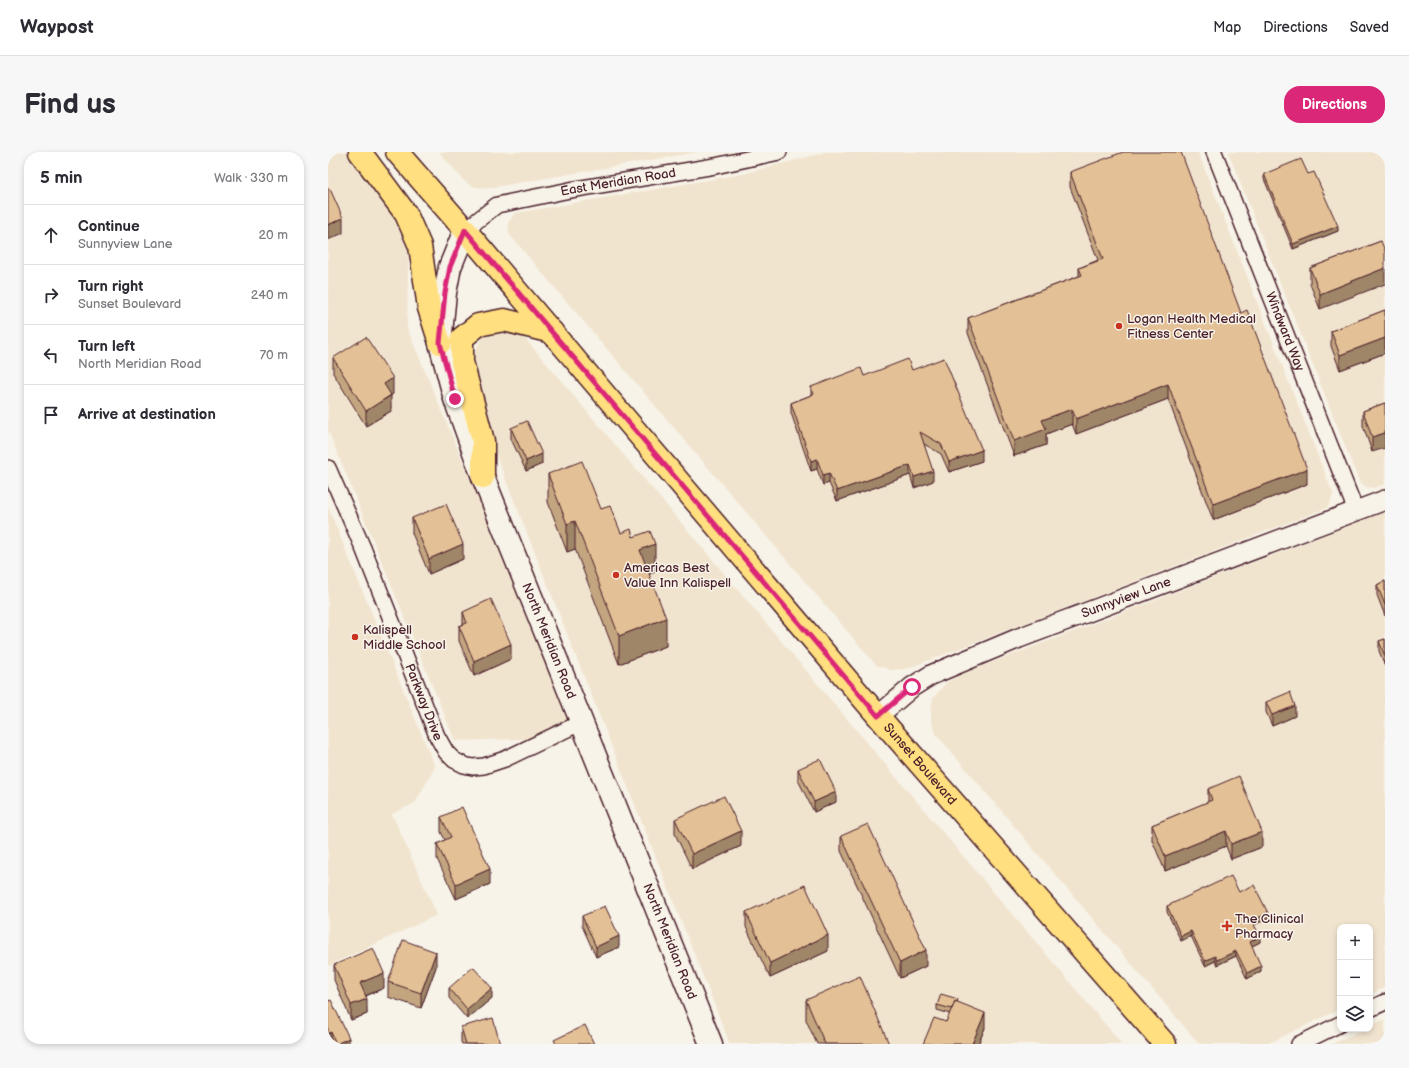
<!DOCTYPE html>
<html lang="en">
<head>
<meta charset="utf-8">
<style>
	:root { --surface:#fff; --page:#f7f7f7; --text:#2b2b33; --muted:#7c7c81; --line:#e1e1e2; --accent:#db2777 }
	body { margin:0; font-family:"Balsamiq Sans",sans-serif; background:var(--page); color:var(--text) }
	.controls { position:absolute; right:12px; bottom:12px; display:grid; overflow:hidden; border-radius:8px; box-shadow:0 2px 6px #0003 }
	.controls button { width:36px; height:36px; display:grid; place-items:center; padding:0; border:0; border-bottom:1px solid var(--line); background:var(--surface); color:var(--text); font:20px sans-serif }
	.stop { position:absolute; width:12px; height:12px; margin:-9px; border:3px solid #db2777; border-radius:50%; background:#fff }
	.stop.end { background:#db2777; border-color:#fff; box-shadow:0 1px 4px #0008 }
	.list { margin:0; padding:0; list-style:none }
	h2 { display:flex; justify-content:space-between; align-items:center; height:52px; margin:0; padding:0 16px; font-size:17px }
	h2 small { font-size:13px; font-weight:400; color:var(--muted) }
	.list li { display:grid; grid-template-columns:26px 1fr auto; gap:12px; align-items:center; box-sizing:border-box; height:60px; padding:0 16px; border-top:1px solid var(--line) }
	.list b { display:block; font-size:15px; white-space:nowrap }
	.list p { margin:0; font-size:13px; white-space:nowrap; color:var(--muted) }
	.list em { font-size:13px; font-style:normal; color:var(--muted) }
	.icon { flex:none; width:22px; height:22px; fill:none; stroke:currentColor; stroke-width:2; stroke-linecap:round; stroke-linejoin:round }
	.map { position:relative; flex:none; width:1057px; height:892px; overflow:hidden; border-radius:16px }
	header { display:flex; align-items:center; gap:24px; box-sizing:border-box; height:56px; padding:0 20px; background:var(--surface); border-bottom:1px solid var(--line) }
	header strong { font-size:19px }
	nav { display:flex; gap:22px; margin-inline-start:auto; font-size:14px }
	.intro { display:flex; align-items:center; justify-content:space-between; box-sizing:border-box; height:96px; padding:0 24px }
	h1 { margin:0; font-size:28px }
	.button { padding:10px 18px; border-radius:16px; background:var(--accent); color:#fff; font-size:14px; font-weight:700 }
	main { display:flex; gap:24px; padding:0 24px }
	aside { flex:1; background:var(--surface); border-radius:16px; box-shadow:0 2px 6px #0003 }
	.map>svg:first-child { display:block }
	.built { fill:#f1e4cf }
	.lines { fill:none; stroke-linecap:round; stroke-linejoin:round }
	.minor-casing { stroke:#4a1f2b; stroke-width:18 }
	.tertiary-casing { stroke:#4a1f2b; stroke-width:22 }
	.secondary-casing { stroke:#4a1f2b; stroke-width:25 }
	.primary-casing { stroke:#4a1f2b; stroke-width:25 }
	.minor { stroke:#f7f3e8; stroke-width:15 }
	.tertiary { stroke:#f7f3e8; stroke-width:19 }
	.secondary { stroke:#f7f3e8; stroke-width:22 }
	.primary { stroke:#ffdf80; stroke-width:22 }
	.wall { fill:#c3a580; stroke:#4a1f2b }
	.shaded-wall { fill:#9f8668; stroke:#4a1f2b }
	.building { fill:#e3c095; stroke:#4a1f2b }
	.route { stroke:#db2777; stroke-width:5 }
	.poi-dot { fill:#c8321e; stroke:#f7f3e8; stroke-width:1.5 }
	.labels { text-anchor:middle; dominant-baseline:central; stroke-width:3; stroke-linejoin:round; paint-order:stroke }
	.street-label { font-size:13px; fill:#4a1f2b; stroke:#f7f3e8 }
	.poi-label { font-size:13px; fill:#4a1f2b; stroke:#f7f3e8; text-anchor:start }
</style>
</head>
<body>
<header>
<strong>Waypost</strong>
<nav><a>Map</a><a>Directions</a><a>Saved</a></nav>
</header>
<div class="intro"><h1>Find us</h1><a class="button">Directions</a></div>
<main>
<aside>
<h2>5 min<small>Walk · 330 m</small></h2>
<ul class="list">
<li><svg class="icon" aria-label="ahead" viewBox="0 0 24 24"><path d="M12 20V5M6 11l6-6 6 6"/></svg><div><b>Continue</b><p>Sunnyview Lane</p></div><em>20 m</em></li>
<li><svg class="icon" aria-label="right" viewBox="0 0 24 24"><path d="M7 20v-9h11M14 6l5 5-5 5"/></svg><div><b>Turn right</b><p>Sunset Boulevard</p></div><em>240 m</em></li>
<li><svg class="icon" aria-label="left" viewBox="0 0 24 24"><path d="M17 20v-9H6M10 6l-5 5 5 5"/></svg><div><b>Turn left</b><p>North Meridian Road</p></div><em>70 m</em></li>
<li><svg class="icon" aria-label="arrive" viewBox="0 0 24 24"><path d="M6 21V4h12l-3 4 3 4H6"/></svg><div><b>Arrive at destination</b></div></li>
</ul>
</aside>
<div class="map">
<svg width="1057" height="892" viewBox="0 0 1057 892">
	<rect width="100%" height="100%" fill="#f7f3e8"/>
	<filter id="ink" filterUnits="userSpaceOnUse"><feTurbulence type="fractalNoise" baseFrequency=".025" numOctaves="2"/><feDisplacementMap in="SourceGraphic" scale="8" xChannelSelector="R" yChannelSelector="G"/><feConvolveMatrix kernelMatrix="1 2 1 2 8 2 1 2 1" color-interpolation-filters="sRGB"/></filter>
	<g filter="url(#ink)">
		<path class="built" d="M0 0H23L81 68 79 176 250 585 127 589 0 278Z
			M111 0H370L161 36 146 35 136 29Z
			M498 0H870L1005 342 1003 349 999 356 578 517 563 518 548 513 181 82 180 71 187 61 415 22Z
			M900 0H1057V332L1046 336 1038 335 1031 329Z
			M191 179 794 892H402L160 283 140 212 157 181Z
			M0 355 107 615 87 651 64 662 109 763 0 814Z
			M1057 360V835L1042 843V775H1012V857L939 892H871L608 582 603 568V557L605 546 619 530 639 520Z
			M1057 867V892H1004L1036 877H1042V874Z"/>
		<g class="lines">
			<defs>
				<g id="minor">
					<path id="s1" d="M886 0 1028 359"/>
					<path id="s2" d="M137 78 169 53 242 38 387 14 451 0"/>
					<path id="s3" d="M0 316 35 396 109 584 118 600 126 608 136 613 145 615 156 614 177 607 254 570"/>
					<path d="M1042 857 1057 850"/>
					<path d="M971 892 1012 872"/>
				</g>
				<g id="tertiary">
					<path id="s4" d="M550 564 584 535 603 523 691 486 1057 348"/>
				</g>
				<g id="secondary">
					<path id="s5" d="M137 78 122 115 117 141 112 191 127 247 155 325 383 892"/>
				</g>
				<g id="primary">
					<path d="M32 0 78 62 92 94 101 156 112 191"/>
					<path id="s6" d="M69 0 137 78 550 564 837 892"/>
					<path d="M155 325V289L134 210V186L150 173 176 168 224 180"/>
				</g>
			</defs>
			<use href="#minor" class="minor-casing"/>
			<use href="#tertiary" class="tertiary-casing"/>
			<use href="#secondary" class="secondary-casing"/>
			<use href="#primary" class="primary-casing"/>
			<use href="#minor" class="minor"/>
			<use href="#tertiary" class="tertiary"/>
			<use href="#secondary" class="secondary"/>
			<use href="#primary" class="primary"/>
		</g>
		<path class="wall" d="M742 20 913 161 979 332 885 368 840 247 748 282 744 272 718 282V293L686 304 640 181V166L751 124V116L770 108 742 35Z
			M936 22H980L1010 79 965 97 936 27Z
			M1053 89 992 157 982 132V116Z
			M1057 158V201L1012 218 1003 194V179Z
			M5 206 65 242 62 243 63 259 38 274 5 221Z
			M584 218 654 309 621 320 613 302 596 292 605 329 586 336 582 323 509 349 501 331 495 333 489 317 483 319 463 261V251L483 243V235L536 224Z
			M1057 251 1044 300 1035 274V259Z
			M183 276 214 312 198 319 183 287Z
			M220 322 273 357 293 381 305 385 327 420 321 422 338 494 291 512 247 397 239 400 220 350Z
			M84 366 135 407 101 422 84 381Z
			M1057 429V464L1049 443V433Z
			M135 460 183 507 146 524 131 489V474L135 473Z
			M1057 487V514L1051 499V489Z
			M938 550 967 564 944 574 938 560Z
			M470 617 508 650 486 660 470 628Z
			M880 637 934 695 903 707 898 694 837 719 824 688V673L880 650Z
			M113 665 162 732 128 747 109 707V692L117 688 113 680Z
			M347 667 413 694 364 717 347 682Z
			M513 684 598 814 572 826 513 699Z
			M911 740 940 766 926 773 932 790 924 794 933 819 919 827 908 804 889 813 887 809 877 814 863 784 853 789 839 760V754Z
			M418 760 500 799 442 826 418 775Z
			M254 764 291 795 268 805 254 774Z
			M6 813 56 836 38 844 39 862 23 868 6 828Z
			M108 815 93 856 60 845V830Z
			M121 836 164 846 139 867 121 846Z
			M478 848 561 892H489L478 868Z
			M0 849 21 892H4L3 891 0 892Z
			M630 850 657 876 650 892H595L618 870 622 862 609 858V853Z
			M133 875 172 892H134L133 890Z"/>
		<path class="shaded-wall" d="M15 66V81L0 88V73Z
			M1010 74V79L965 97V92Z
			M1057 116V132L992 157V142Z
			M1057 186V201L1012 218V203Z
			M65 226V242L56 248V232Z
			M840 232V247L748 282V267Z
			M63 243V259L38 274V259Z
			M744 257V272L718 282V293L686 304V289L714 268Z
			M1057 281V296L1044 300V285Z
			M654 298V309L621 320V310Z
			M214 302V312L198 319V309Z
			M489 307V317L483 319V309Z
			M582 313V323L509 349V339Z
			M979 317V332L885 368V352Z
			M605 319V329L586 336V325Z
			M501 321V331L495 333V323Z
			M247 369V397L239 400V372Z
			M135 392V407L101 422V407Z
			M327 392V420L312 426V398Z
			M338 466V494L291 512V484Z
			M183 492V507L146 524V509Z
			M967 554V564L944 574V563Z
			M508 640V650L486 660V650Z
			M413 679V694L364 717V702Z
			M898 679V694L837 719V704Z
			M934 680V695L903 707V692Z
			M162 717V732L128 747V732Z
			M940 761V766L924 774V769Z
			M863 779V784L853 789V784Z
			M500 783V799L442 826V811Z
			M291 784V795L268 805V795Z
			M932 784V790L922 795V790Z
			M598 798V814L572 826V811Z
			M908 799V804L889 813V808Z
			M108 800V815L93 856V841Z
			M887 804V809L877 814V809Z
			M933 814V819L919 827V821Z
			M56 821V836L32 846V831Z
			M164 836V846L139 867V857Z
			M39 847V862L23 868V853Z
			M657 861V876L650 892H644Z
			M3 880V891L0 892V882Z
			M21 886V892H8Z"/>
		<path class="building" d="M795 0H853L913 161 919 158 979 317 885 352 840 232 748 267 744 257 714 268 718 277 686 289 640 166 754 123 751 116 775 107 742 20Z
			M973 7 980 22 986 20 1010 74 965 92 936 22Z
			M0 35 2 37 15 66 0 73Z
			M1053 89 1057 99V116L992 142 982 116Z
			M1057 158V186L1012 203 1003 179Z
			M38 185 65 226 56 232 63 243 38 259 5 206Z
			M616 206 654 298 621 310 613 292 592 280 605 319 586 325 582 313 509 339 501 321 495 323 489 307 483 309 463 251 486 242 483 235 533 216 536 224 580 207 584 218Z
			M1057 251V281L1044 285 1035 259Z
			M199 269 214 302 198 309 183 276Z
			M254 309 273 357 282 354 293 381 303 377 305 385 322 379 327 392 312 398 338 466 291 484 247 369 239 372 220 322Z
			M118 352 135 392 101 407 84 366Z
			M1057 429V453L1049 433Z
			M163 447 183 492 146 509 131 474 139 471 135 460Z
			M1057 487V504L1051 489Z
			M962 540 967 554 944 563 938 550Z
			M492 607 508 640 486 650 470 617Z
			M911 624 934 680 903 692 898 679 837 704 824 673 884 648 880 637Z
			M396 644 413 679 364 702 347 667Z
			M134 655 162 717 128 732 109 692 123 685 113 665Z
			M540 672 598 798 572 811 513 684Z
			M903 724 911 740 926 733 940 761 924 769 932 784 922 790 933 814 919 821 908 799 889 808 887 804 877 809 863 779 853 784 839 754Z
			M477 733 500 783 442 811 418 760Z
			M277 754 291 784 268 795 254 764Z
			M75 788 108 800 93 841 60 830Z
			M45 796 56 821 32 831 39 847 23 853 6 813Z
			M145 815 164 836 139 857 121 836Z
			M532 824 561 892H497L478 848Z
			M613 842 630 847 629 850 627 849 624 857 609 853Z
			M3 848 21 886 8 892 3 880 0 882V849Z
			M627 849 657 861 644 892H595L606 866 618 870Z
			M165 866 172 892H138L133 875Z
			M257 873 266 892H228L226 888Z"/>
	</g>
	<g class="lines" filter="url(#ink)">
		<path class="route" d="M127 247 112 191 117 141 122 115 137 78 550 564 584 535"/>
	</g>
	<g class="poi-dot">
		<circle cx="791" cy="174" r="4"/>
		<circle cx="288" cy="423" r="4"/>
		<circle cx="27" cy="485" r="4"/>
		<path d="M897 768h4v4h4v4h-4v4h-4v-4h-4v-4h4z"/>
	</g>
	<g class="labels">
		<g class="street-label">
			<text stroke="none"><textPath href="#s2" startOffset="164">East Meridian Road</textPath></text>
			<text stroke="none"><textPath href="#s1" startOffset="193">Windward Way</textPath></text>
			<text stroke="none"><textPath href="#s4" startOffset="277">Sunnyview Lane</textPath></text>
			<text stroke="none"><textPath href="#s5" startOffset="434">North Meridian Road</textPath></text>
			<text stroke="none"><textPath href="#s3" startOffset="253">Parkway Drive</textPath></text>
			<text stroke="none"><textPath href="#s6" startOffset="805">Sunset Boulevard</textPath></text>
			<text stroke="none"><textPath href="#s5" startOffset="758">North Meridian Road</textPath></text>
		</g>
		<g class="poi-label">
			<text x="799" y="167">Logan Health Medical<tspan x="799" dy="15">Fitness Center</tspan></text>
			<text x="296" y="416">Americas Best<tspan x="296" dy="15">Value Inn Kalispell</tspan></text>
			<text x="35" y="478">Kalispell<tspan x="35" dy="15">Middle School</tspan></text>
			<text x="907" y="767">The Clinical<tspan x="907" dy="15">Pharmacy</tspan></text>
		</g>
	</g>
</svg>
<div class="controls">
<button>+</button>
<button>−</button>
<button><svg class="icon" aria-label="layers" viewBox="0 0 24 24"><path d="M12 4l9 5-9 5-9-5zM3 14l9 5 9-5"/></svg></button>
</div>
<div class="stop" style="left:584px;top:535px"></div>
<div class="stop end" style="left:127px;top:247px"></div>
</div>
</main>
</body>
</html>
